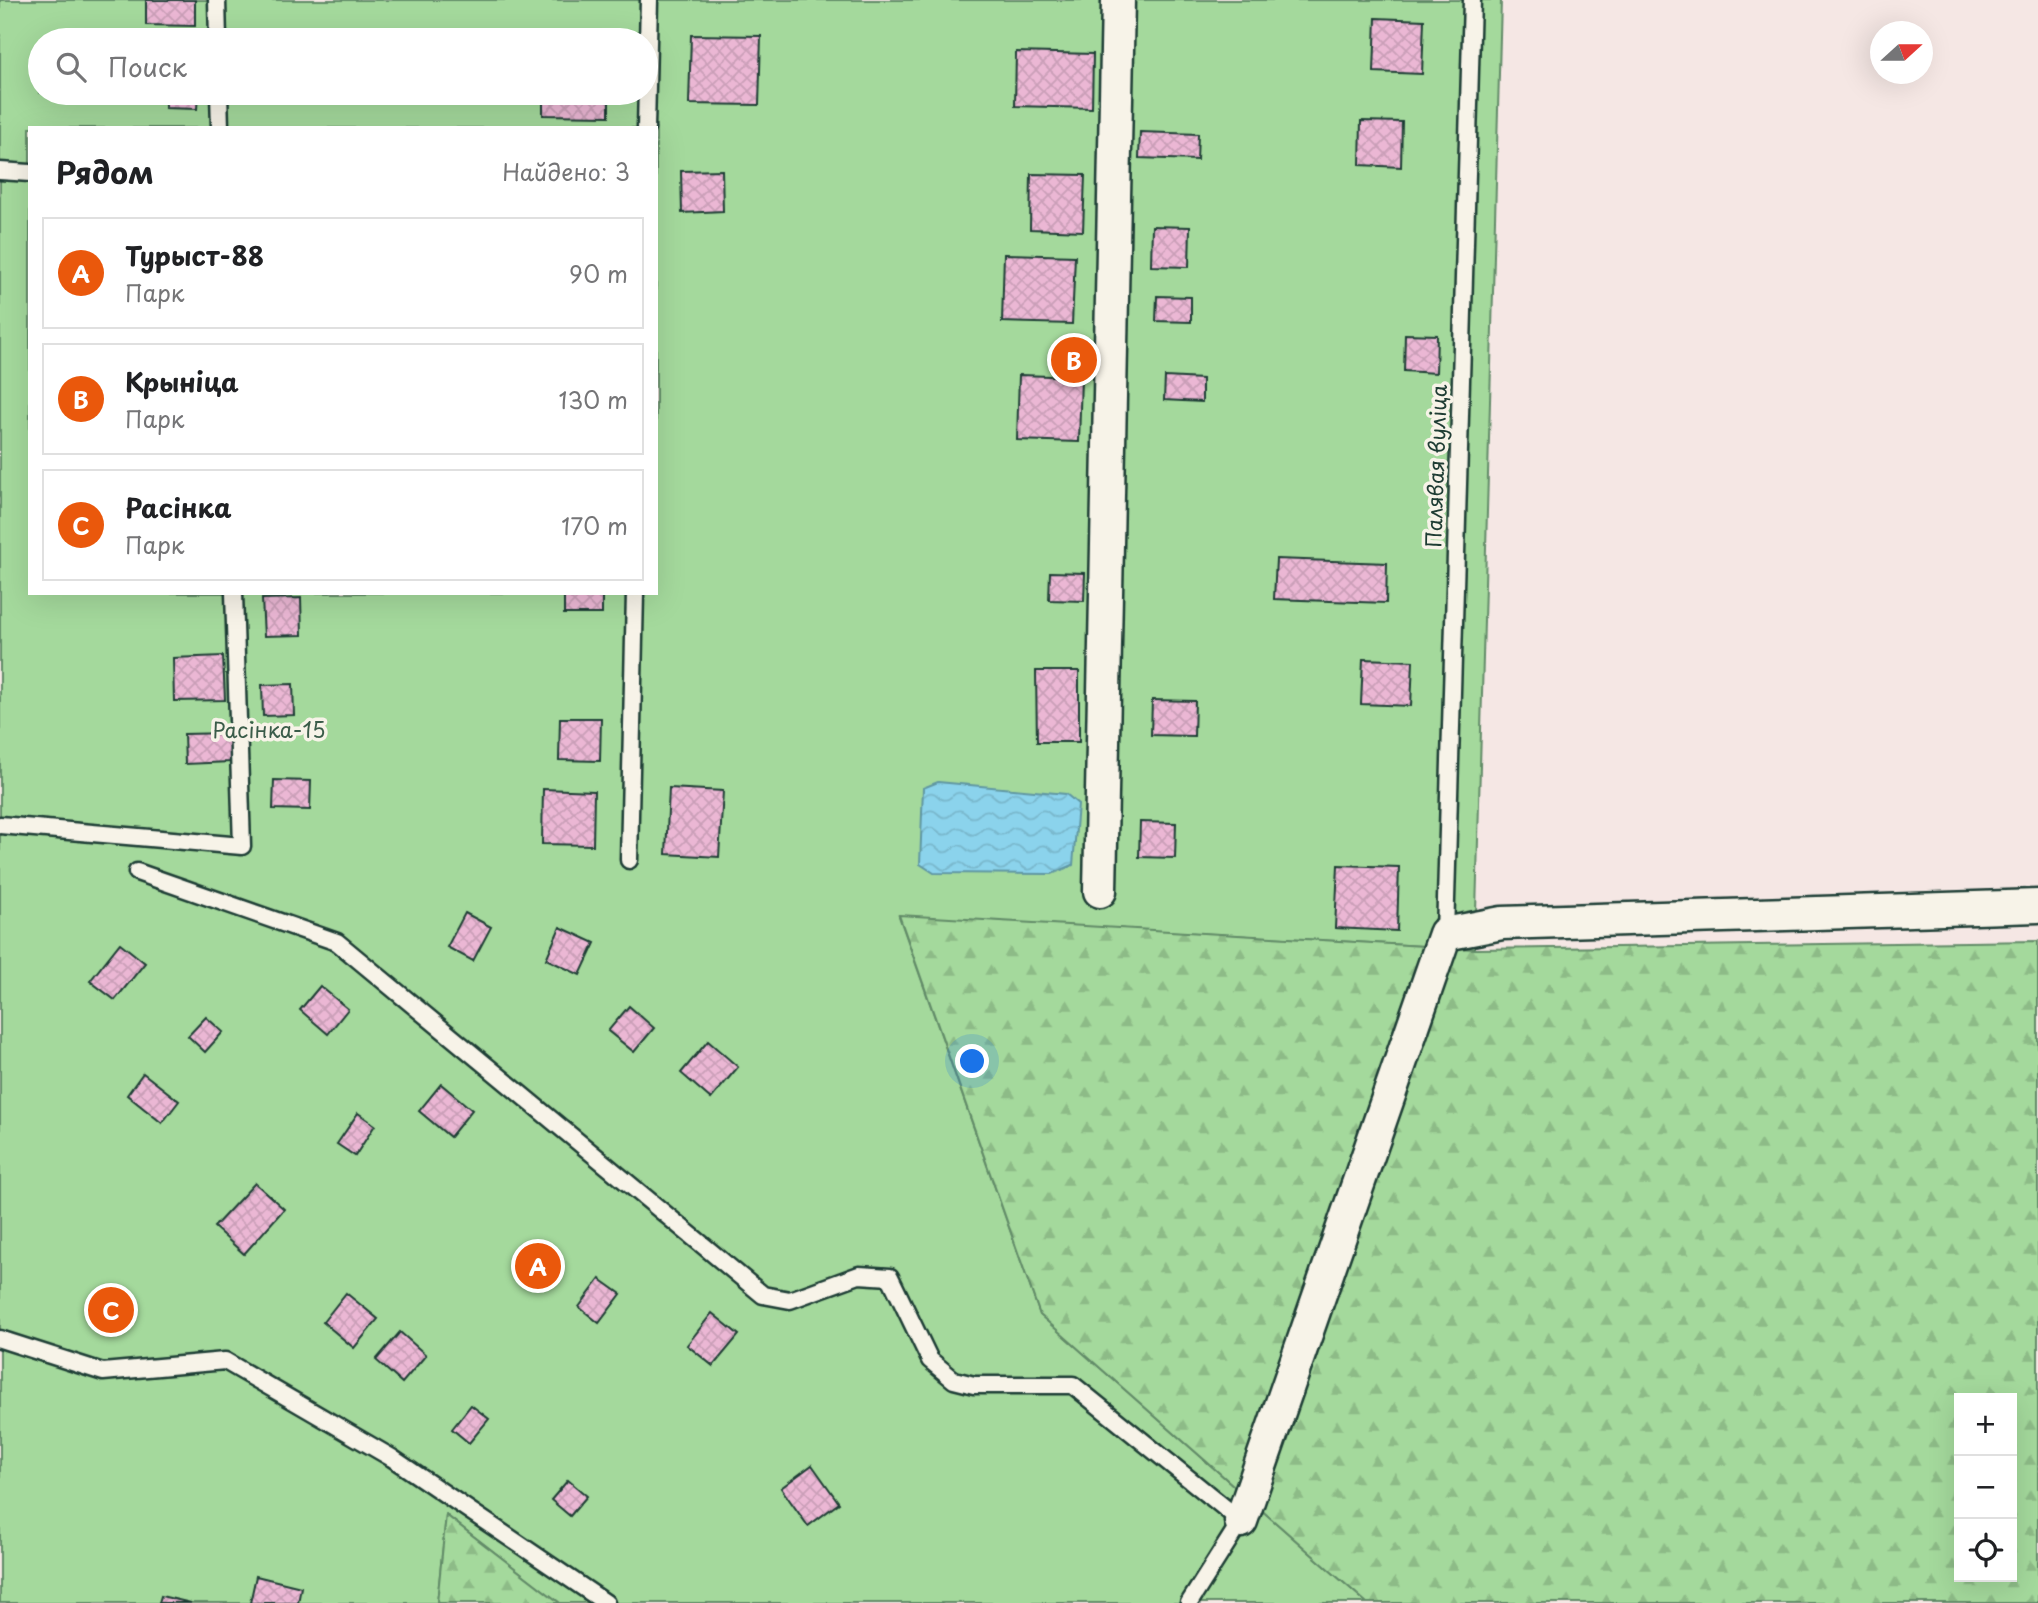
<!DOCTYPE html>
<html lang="ru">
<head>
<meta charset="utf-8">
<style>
  :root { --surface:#fff; --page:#f2f2f2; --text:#202124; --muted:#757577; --line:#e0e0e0; --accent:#ea580c }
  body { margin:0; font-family:"Playpen Sans",sans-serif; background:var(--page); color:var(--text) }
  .controls { position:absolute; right:21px; bottom:21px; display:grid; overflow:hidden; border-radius:0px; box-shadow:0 7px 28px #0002 }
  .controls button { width:63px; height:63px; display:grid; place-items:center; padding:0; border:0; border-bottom:2px solid var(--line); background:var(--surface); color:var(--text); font:35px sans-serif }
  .compass { position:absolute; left:1870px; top:21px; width:63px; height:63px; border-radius:50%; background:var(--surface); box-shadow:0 7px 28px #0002; rotate:69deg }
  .you { position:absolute; left:973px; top:1062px; width:24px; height:24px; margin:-18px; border:5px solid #fff; border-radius:50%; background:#1a73e8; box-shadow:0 0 0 10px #1a73e833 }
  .badge { display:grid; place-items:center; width:46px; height:46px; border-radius:50%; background:var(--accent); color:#fff; font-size:23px; font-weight:700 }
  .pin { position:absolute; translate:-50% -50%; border:4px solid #fff; box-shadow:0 2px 7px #0006 }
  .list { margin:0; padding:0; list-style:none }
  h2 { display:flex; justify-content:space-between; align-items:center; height:91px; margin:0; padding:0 28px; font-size:30px }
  h2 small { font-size:23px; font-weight:400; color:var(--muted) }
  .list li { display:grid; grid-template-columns:46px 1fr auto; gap:21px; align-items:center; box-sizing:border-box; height:112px; margin:0 14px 14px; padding:0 14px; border:2px solid var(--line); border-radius:0px }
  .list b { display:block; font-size:26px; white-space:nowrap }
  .list p { margin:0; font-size:23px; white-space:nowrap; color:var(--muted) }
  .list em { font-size:23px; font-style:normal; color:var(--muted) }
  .icon { flex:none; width:38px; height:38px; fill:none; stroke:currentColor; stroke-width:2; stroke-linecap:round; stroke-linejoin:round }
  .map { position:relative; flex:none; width:2038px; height:1603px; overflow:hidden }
  .search { position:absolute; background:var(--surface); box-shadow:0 7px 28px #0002; left:28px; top:28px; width:630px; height:77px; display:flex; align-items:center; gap:18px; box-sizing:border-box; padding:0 24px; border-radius:38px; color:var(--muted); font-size:26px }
  .panel { position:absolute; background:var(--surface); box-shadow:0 7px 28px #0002; left:28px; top:126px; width:630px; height:469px; border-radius:0px }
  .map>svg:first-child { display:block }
  .green { fill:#a4d99c; stroke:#628b68; stroke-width:2; fill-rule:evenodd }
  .forest { fill:url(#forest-firs); stroke:#628b68; stroke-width:2; fill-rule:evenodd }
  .water { fill:url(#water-waves); stroke:#6097a2; stroke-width:2 }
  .building { fill:url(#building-cross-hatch); stroke:#1f3d34; stroke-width:2 }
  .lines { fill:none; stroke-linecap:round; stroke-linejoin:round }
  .lane-casing { stroke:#1f3d34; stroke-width:21 }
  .street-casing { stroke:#1f3d34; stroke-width:37 }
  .lane { stroke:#f7f3e8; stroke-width:16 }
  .street { stroke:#f7f3e8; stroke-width:32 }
  .labels { text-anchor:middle; stroke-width:7; stroke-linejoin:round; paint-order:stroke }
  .street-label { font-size:21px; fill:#1f3d34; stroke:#f7f3e8 }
  .park-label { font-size:21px; fill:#3a5c49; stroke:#f7f3e8 }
</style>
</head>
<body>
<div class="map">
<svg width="2038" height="1603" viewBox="0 0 2038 1603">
  <defs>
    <pattern id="forest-firs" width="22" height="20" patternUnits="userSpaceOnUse" patternTransform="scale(1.75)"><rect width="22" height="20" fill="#a4d99c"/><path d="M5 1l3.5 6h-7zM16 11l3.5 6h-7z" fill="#8dbb87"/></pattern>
    <pattern id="water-waves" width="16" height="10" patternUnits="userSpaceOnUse" patternTransform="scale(1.75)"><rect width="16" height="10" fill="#8bd3ec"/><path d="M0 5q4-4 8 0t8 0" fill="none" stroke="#78b6cb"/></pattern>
    <pattern id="building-cross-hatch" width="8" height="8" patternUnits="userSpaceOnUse" patternTransform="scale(1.75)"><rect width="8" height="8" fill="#ebb7d4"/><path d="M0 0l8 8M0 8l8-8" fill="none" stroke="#c99eb7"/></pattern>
  </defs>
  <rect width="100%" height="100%" fill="#f5e7e4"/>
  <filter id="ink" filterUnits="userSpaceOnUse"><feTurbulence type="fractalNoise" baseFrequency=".0143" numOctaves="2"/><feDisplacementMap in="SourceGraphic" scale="14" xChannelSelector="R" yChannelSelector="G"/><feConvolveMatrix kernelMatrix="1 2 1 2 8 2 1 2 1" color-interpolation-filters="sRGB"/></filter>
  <g filter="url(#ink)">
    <!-- green -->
    <path class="green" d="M0 0H1501L1475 949 899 916 1040 1315 1367 1603H560L446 1515 437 1603H0ZM40 40H646V93H40ZM30 128H656V593H30Z"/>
    <!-- forest -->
    <g class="forest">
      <path d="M899 915 1475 949 2038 941V1603H1367L1040 1315ZM1959 1398H2012V1577H1959Z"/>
      <polygon points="446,1515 560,1603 437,1603"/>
    </g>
    <!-- water -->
    <polygon class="water" points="938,782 1066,794 1078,804 1073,865 1052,874 934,873 920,864 923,788"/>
    <!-- building -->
    <g class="building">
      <polygon points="146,0 195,0 195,26 146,25"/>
      <polygon points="1376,18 1424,20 1422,74 1374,72"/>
      <polygon points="691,35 761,36 759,105 689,104"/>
      <polygon points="1016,52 1093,54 1092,108 1015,106"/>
      <polygon points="166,93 198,93 197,109 165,108"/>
      <polygon points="543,93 609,93 609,116 543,115"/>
      <polygon points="1361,121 1402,122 1401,167 1360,165"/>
      <polygon points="1140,132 1198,134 1197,160 1139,158"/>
      <polygon points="722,170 723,211 682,213 681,171"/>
      <polygon points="1031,174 1085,175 1083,231 1030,229"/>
      <polygon points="1152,226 1190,227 1189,267 1151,266"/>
      <polygon points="1004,254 1075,256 1072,324 1002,322"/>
      <polygon points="1157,296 1191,297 1191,322 1156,321"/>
      <polygon points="1405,334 1437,335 1436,373 1404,371"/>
      <polygon points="1019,375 1081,377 1079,442 1017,440"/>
      <polygon points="1165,377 1202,379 1202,402 1164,400"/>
      <polygon points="1276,559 1387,563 1386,603 1274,599"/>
      <polygon points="1050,572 1085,573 1084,601 1049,600"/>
      <rect x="564" y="593" width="38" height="21"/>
      <polygon points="301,598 302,635 264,636 262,599"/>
      <polygon points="223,656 225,700 174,701 173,658"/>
      <polygon points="1363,659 1413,661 1411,706 1361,704"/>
      <polygon points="1036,671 1079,671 1079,742 1037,742"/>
      <polygon points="293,684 294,715 263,716 262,685"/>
      <polygon points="1152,700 1195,701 1194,736 1151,735"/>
      <polygon points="560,718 601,718 600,761 559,760"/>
      <polygon points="230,733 230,762 185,764 184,734"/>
      <polygon points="274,780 311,781 310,810 273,809"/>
      <polygon points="669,788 723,791 719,857 666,854"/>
      <polygon points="543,789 594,791 593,845 542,844"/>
      <polygon points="1140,822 1176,823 1175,858 1139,857"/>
      <polygon points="1338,865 1399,867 1397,931 1335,928"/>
      <polygon points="465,913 491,927 473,961 447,947"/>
      <polygon points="560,927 595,943 580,975 546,959"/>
      <polygon points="120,943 145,963 115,1000 90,981"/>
      <polygon points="320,986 348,1009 328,1034 300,1010"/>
      <polygon points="629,1006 654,1028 634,1052 608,1031"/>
      <polygon points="206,1017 223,1032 205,1052 188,1036"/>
      <polygon points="708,1041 738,1067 711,1099 681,1073"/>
      <polygon points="143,1073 179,1101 162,1123 127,1095"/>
      <polygon points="441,1084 472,1110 450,1137 419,1111"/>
      <polygon points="358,1113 375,1125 355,1156 337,1144"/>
      <polygon points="255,1183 284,1209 244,1254 214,1227"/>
      <polygon points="600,1279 621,1294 599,1323 579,1307"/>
      <polygon points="346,1293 378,1319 354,1348 323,1322"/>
      <polygon points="712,1313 739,1335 713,1366 687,1345"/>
      <polygon points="400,1332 426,1355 402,1383 376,1360"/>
      <polygon points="471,1405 489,1419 469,1443 452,1429"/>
      <polygon points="812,1465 839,1503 808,1526 781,1488"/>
      <polygon points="568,1480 587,1496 570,1516 551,1500"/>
      <polygon points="256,1576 301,1587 298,1603 250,1603"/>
      <polygon points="161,1596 191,1603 159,1603"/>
    </g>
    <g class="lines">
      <defs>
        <g id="lane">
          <polyline points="217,0 218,40"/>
          <polyline points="219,93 220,128"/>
          <polyline points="646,128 649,0"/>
          <polyline points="0,171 30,173"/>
          <polyline points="0,825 242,846 234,593"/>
          <polyline points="629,860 635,593"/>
          <polyline points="137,872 337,942 763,1295 790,1300 859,1275 890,1277 930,1360 954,1380 974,1385 1073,1385 1241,1521 1189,1603"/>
          <polyline points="1445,934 1472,0"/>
          <polyline points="0,1339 103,1372 225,1361 392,1458 606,1603"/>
        </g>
        <g id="street">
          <polyline points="1100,891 1118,0"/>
          <polyline points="1241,1521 1445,934 1502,923 2038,906"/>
        </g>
      </defs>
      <!-- lane casing -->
      <use href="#lane" class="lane-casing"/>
      <!-- street casing -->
      <use href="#street" class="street-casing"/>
      <!-- lane -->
      <use href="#lane" class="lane"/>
      <!-- street -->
      <use href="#street" class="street"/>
    </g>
  </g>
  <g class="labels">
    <!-- street labels -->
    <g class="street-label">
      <text transform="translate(1437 466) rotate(-88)" y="7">Палявая вуліца</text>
    </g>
    <!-- park labels -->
    <g class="park-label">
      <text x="269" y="738">Расінка-15</text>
    </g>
  </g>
</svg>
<div class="controls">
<button>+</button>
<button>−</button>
<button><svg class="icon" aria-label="locate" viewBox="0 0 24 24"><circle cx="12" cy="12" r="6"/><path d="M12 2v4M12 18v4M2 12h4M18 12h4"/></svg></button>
</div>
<svg class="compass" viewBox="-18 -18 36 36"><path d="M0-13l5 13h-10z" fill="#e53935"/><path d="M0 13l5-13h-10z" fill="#757577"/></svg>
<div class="you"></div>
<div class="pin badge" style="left:538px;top:1266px">A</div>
<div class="pin badge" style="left:1074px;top:360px">B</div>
<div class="pin badge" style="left:111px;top:1310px">C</div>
<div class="search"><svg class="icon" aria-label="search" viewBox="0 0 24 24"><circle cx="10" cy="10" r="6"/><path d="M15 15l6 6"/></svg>Поиск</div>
<section class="panel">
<h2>Рядом<small>Найдено: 3</small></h2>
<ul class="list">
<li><span class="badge">A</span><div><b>Турыст-88</b><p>Парк</p></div><em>90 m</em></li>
<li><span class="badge">B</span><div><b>Крыніца</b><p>Парк</p></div><em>130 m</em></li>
<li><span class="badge">C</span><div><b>Расінка</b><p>Парк</p></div><em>170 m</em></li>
</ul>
</section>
</div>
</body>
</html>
